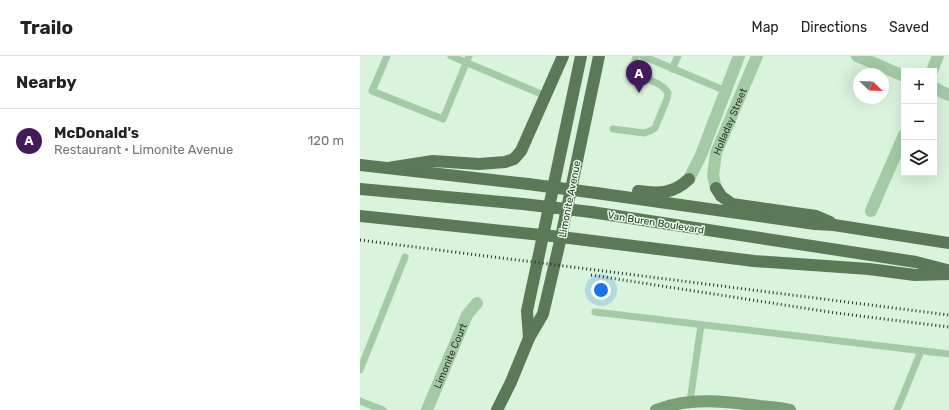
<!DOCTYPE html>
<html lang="en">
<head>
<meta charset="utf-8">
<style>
  :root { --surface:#fff; --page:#f6f6f6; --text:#222; --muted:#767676; --line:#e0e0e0; --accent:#431a5a }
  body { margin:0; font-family:Rubik,sans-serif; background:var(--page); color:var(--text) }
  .controls { position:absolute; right:12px; top:12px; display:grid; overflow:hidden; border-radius:0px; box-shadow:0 4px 16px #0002 }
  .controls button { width:36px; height:36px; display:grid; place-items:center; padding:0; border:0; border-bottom:1px solid var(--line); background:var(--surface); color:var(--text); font:20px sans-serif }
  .compass { position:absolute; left:493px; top:12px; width:36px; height:36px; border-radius:50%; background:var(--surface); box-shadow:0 4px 16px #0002; rotate:113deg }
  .you { position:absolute; left:241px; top:234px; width:14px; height:14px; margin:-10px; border:3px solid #fff; border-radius:50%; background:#1a73e8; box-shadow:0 0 0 6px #1a73e833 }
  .badge { display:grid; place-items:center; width:26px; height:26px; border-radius:50%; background:var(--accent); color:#fff; font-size:13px; font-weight:700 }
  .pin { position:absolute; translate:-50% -33px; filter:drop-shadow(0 1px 2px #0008) }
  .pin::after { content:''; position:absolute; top:21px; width:14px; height:12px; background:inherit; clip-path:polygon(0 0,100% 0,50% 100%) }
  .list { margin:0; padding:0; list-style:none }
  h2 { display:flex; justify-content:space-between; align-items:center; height:52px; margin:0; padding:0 16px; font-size:17px }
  h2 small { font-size:13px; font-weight:400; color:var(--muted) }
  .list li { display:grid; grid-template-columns:26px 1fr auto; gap:12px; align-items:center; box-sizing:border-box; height:64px; padding:0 16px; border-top:1px solid var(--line) }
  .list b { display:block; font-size:15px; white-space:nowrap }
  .list p { margin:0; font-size:13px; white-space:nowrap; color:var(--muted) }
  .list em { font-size:13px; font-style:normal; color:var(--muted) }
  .icon { flex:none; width:22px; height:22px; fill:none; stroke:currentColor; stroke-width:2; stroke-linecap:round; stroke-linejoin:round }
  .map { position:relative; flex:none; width:589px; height:354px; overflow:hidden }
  header { display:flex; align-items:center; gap:24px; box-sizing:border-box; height:56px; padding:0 20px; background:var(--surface); border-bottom:1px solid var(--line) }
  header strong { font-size:19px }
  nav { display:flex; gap:22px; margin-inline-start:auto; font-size:14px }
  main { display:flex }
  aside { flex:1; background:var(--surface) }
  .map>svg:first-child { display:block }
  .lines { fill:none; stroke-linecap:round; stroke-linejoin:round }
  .lane { stroke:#a5cba6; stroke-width:7 }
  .street { stroke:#a5cba6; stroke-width:12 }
  .secondary { stroke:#789f76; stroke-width:12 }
  .primary { stroke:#5a7957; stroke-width:12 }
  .rail { stroke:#283727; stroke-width:3; stroke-dasharray:1 3; stroke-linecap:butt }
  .primary-bridge { stroke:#5a7957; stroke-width:12 }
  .labels { text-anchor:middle; stroke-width:3; stroke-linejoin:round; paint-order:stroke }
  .street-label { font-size:10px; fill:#283727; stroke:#e6fae8 }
</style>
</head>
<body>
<header>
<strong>Trailo</strong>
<nav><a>Map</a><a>Directions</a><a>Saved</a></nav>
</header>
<main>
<aside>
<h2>Nearby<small></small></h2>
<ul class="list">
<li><span class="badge">A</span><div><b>McDonald's</b><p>Restaurant · Limonite Avenue</p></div><em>120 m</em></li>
</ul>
</aside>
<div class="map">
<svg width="589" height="354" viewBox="0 0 589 354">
  <rect width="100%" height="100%" fill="#d9f3dc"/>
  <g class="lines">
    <!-- lane -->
    <g class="lane">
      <polyline points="27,0 12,35 83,63 109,0"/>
      <polyline points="91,0 186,40"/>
      <polyline points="283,0 366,35"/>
      <polyline points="312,13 318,0"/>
      <path d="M253 73 284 77 290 75 295 72 307 43 308 37C301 24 282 25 273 13L276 0"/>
      <polyline points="235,256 589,298"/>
      <polyline points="0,314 45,201"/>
      <polyline points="0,345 23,354"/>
      <polyline points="330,345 341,269"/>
      <polyline points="537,354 561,295"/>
    </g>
    <!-- street -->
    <g class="street">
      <polyline points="497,0 544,20"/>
      <polyline points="572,15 578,0"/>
      <polyline points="574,32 589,39"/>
      <polyline points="329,123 341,99 379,0"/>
      <path id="s1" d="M356 132 353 120 356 97 397 0"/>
      <polyline points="511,155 544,79"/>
      <path id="s2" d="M67 354 107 259 117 247"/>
    </g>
    <!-- secondary -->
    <path class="secondary" d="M296 354C329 341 365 345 400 350 410 351 420 351 430 354"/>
    <!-- primary -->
    <g class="primary">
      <polyline points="0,109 168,128"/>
      <polyline points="28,112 73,105 119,108 145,106 154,103 161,95 203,0"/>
      <polyline points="356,132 361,140 372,148 456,160 470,166"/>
      <polyline points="0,133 163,148"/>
      <path d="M278 135C299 138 313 138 329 123"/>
      <polyline points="236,137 455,168 474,169 589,187"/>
      <polyline points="231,156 556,206 587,214"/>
      <polyline points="0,160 201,181 394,205 509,213 555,219 589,218"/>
      <polyline points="169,282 167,255 221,0"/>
      <polyline points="137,354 151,326 169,282 183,258 201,181 239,0"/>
    </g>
    <!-- rail -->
    <g class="rail">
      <polyline points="0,184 589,259"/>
      <polyline points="231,219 476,257 589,271"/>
    </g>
    <!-- primary-bridge -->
    <g class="primary-bridge">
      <polyline points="168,128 236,137"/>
      <polyline points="163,148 231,156"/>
    </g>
  </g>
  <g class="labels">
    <!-- street labels -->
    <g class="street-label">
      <text dy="4" stroke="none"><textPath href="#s1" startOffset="70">Holladay Street</textPath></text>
      <text transform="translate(209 143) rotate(-79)" y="4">Limonite Avenue</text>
      <text transform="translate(296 166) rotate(9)" y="4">Van Buren Boulevard</text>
      <text dy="4" stroke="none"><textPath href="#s2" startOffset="59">Limonite Court</textPath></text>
    </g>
  </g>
</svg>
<div class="controls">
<button>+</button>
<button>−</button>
<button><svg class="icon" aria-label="layers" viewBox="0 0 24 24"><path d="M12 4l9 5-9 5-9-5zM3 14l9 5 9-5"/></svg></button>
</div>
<svg class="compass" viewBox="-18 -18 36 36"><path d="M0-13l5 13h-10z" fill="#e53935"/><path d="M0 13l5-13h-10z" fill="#767676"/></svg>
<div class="you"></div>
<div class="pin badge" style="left:279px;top:37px">A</div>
</div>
</main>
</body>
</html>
